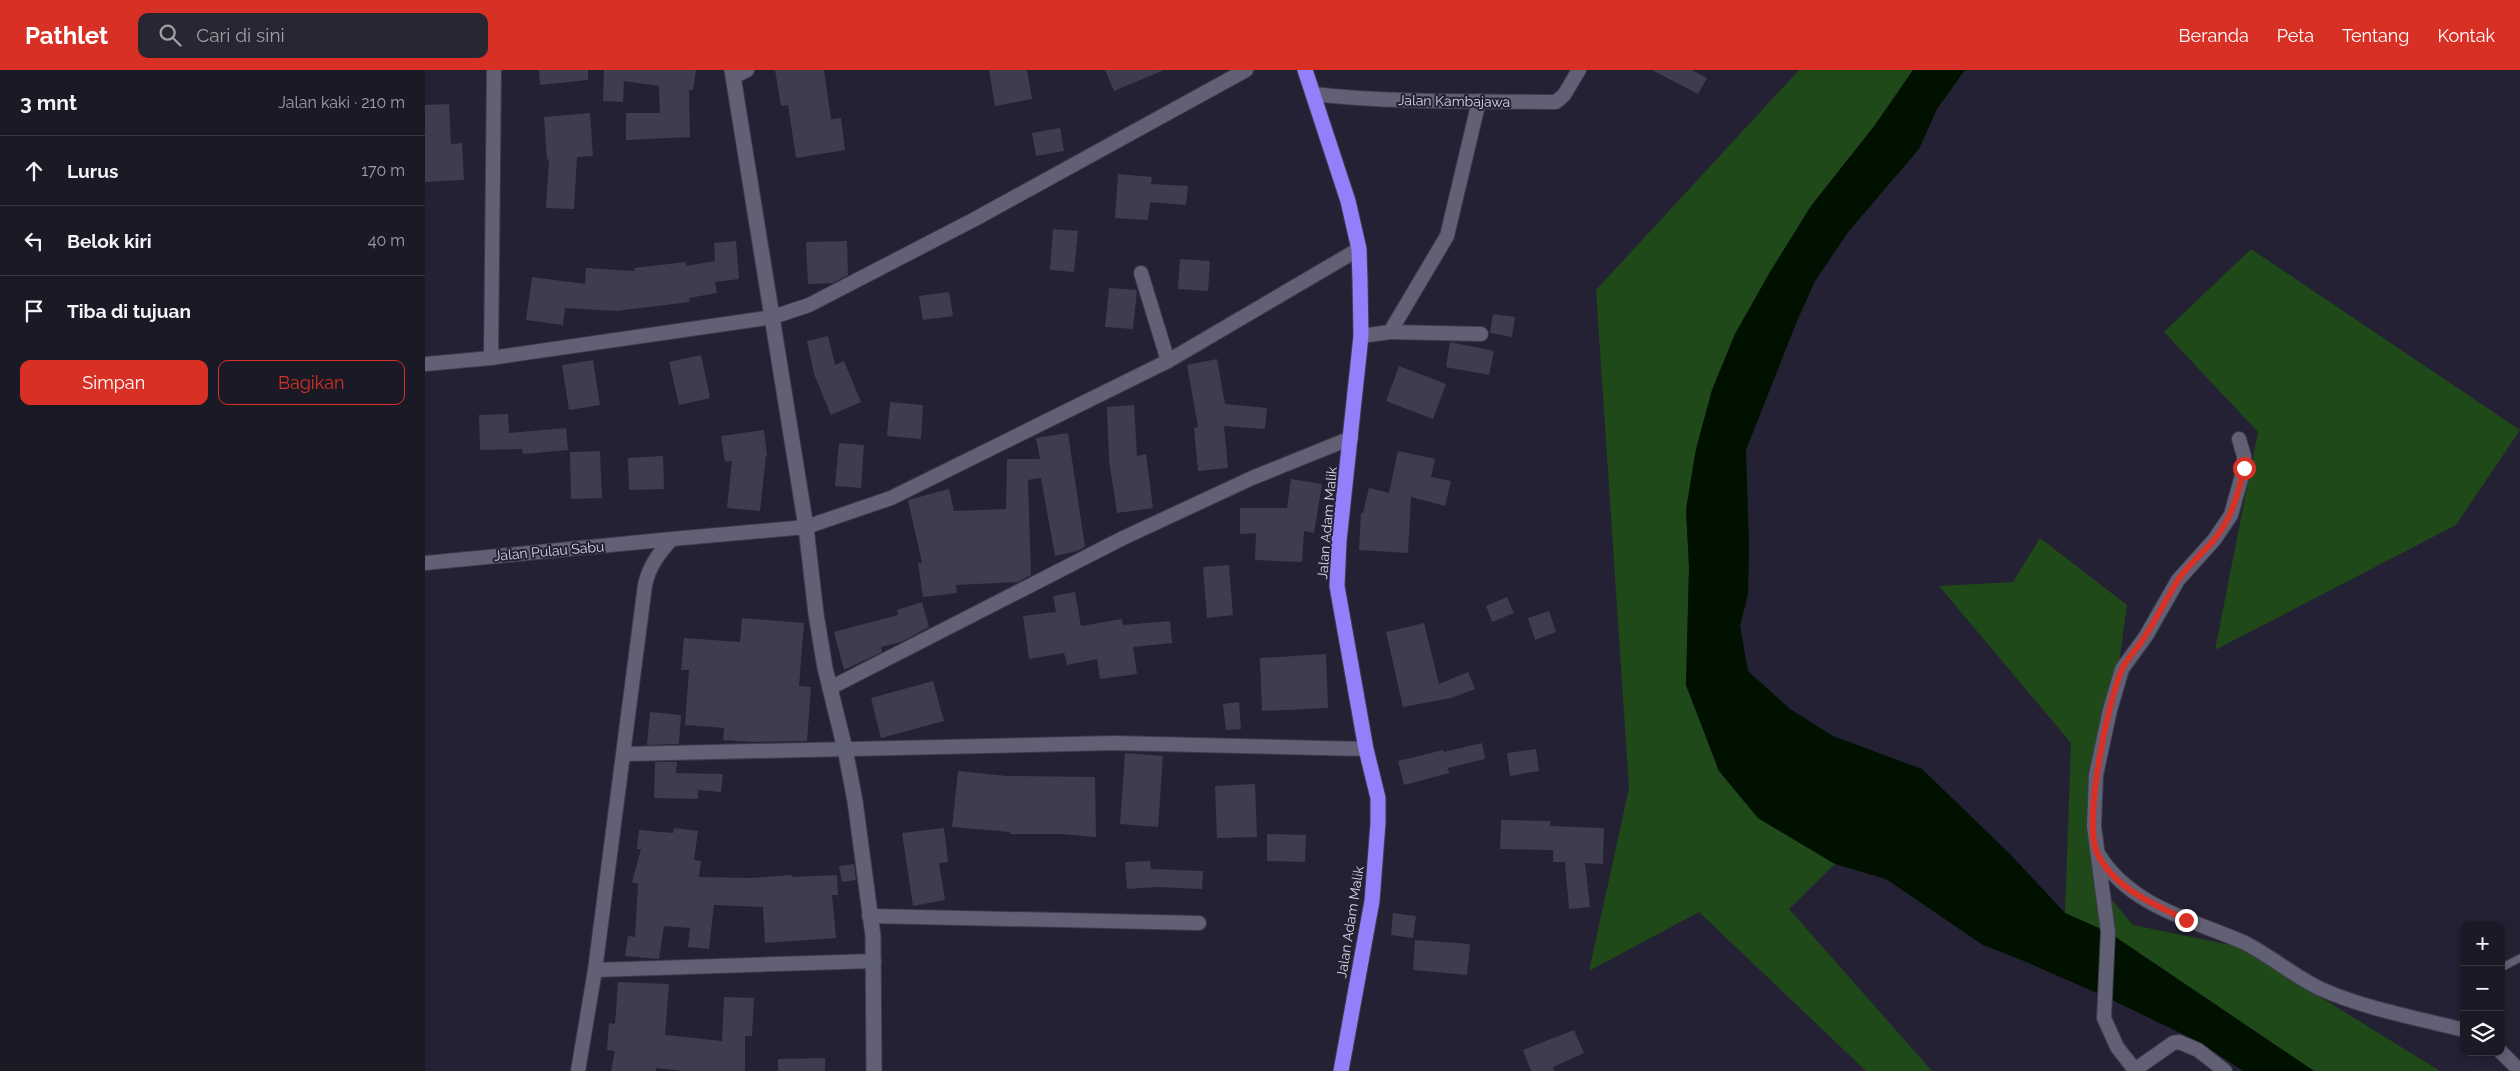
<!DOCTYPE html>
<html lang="id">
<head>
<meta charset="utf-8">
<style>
  :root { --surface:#1a1926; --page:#272632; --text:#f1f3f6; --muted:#9fa0a7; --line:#383843; --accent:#d93025 }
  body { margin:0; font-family:Raleway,sans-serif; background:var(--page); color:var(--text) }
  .controls { position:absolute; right:15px; bottom:15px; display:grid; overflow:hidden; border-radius:10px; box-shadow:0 2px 8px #0003 }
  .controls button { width:45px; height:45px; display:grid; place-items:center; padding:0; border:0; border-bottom:1px solid var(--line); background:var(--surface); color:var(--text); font:25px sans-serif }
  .stop { position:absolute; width:15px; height:15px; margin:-11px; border:4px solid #d93025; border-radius:50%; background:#fff }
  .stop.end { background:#d93025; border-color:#fff; box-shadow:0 1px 5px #0008 }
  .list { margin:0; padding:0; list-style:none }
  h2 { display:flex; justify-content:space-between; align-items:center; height:65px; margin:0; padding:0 20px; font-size:21px }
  h2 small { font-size:16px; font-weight:400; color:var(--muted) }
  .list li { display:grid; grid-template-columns:32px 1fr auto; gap:15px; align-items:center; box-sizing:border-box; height:70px; padding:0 20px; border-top:1px solid var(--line) }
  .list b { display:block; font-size:19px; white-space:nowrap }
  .list em { font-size:16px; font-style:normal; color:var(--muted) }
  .actions { display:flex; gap:10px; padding:15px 20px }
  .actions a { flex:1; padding:11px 0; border:1px solid var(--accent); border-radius:10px; text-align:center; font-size:18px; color:var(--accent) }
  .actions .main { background:var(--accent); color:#fff }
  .icon { flex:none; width:28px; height:28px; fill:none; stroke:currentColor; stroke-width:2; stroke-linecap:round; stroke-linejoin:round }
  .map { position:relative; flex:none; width:2095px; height:1001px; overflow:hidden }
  header { display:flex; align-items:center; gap:30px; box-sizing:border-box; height:70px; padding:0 25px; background:var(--accent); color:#fff }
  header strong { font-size:24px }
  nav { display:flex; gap:28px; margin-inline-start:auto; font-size:18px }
  .search { width:350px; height:45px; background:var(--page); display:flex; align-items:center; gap:12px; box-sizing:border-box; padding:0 18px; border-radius:10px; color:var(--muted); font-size:19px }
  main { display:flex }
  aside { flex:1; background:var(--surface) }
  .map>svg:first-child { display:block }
  .green { fill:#204919 }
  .water { fill:#010 }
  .building { fill:#3e3d50 }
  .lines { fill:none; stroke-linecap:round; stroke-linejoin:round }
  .lane-casing { stroke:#3d3b4a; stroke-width:9 }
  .street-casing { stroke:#3d3b4a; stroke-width:16 }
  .secondary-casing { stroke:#3d3b4a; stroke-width:17 }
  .highway-casing { stroke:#3d3b4a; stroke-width:17 }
  .lane { stroke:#616074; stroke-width:7 }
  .street { stroke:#616074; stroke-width:14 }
  .secondary { stroke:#616074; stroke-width:15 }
  .highway { stroke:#927ffa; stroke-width:15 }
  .route { stroke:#d93025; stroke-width:6 }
  .labels { text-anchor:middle; stroke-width:4; stroke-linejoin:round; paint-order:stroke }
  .street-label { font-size:14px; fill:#d6d5e1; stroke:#232133 }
</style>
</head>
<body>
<header>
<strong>Pathlet</strong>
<div class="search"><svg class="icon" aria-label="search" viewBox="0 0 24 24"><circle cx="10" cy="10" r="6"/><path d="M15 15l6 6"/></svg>Cari di sini</div>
<nav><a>Beranda</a><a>Peta</a><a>Tentang</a><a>Kontak</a></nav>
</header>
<main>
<aside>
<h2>3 mnt<small>Jalan kaki · 210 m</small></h2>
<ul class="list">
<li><svg class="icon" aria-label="ahead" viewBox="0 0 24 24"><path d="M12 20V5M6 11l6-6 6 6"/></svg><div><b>Lurus</b></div><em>170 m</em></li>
<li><svg class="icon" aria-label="left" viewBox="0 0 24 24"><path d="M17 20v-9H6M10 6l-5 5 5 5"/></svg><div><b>Belok kiri</b></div><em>40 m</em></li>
<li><svg class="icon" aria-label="arrive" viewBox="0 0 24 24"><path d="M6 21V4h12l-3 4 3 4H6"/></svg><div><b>Tiba di tujuan</b></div></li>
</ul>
<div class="actions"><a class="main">Simpan</a><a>Bagikan</a></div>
</aside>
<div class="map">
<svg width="2095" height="1001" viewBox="0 0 2095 1001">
  <rect width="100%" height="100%" fill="#232133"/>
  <!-- green -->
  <g class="green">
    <polygon points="1374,0 1488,0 1450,55 1386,136 1345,202 1310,264 1287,320 1271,379 1261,440 1264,497 1261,615 1294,701 1333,748 1410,794 1364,839 1507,1001 1441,1001 1274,842 1164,901 1204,718 1171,220"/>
    <polygon points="1826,179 2095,360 2031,455 1790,580 1833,362 1739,262"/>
    <polygon points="1615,468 1702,535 1695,586 1664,710 1669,809 1708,855 1825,879 1858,904 2015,1001 1889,1001 1683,862 1640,844 1646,673 1514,516 1588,512"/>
  </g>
  <!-- water -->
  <polygon class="water" points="1488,0 1540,0 1512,39 1494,79 1424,161 1390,211 1372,251 1321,380 1324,475 1323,524 1315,556 1323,601 1365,639 1408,666 1497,699 1585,784 1640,843 1683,862 1889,1001 1818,1001 1774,972 1681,927 1599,891 1558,875 1461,809 1410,794 1333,748 1294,701 1261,615 1264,497 1261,440 1271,379 1287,320 1310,264 1345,202 1386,136 1450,55"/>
  <!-- building -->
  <g class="building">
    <polygon points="114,0 163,0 163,10 115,15"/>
    <polygon points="179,0 271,0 268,20 264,20 265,67 201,70 201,43 235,43 234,16 199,11 198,32 178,31"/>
    <polygon points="350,0 399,0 406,49 416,48 420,80 371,88 363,35 356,36"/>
    <polygon points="564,0 602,0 607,29 570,36"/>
    <polygon points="680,0 739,0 689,21"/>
    <polygon points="1227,0 1267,0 1282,8 1273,24"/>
    <polygon points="24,34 26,74 37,73 39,110 0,112 0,35"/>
    <polygon points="165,43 168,86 152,87 149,139 121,138 124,89 122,90 119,47"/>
    <polygon points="635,58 639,81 611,86 607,63"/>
    <polygon points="693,104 727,107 726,114 763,116 761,135 725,132 723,150 690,148"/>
    <polygon points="628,159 653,161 649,202 625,200"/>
    <polygon points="311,171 314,209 290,212 292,223 264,228 265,232 191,241 140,238 138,255 101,250 107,207 160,214 161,198 210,201 209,198 261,192 261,196 290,191 289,173"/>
    <polygon points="422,171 423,205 408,213 383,214 381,172"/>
    <polygon points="755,189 785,191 783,221 753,219"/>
    <polygon points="684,218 712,220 708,259 680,257"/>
    <polygon points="524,222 528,246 498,250 494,226"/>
    <polygon points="1068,244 1090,247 1087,267 1065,263"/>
    <polygon points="403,266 410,295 419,291 436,332 406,345 389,304 382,271"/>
    <polygon points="1025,272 1069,281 1064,305 1021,297"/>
    <polygon points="276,285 285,328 254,335 244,292"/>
    <polygon points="792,289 800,334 842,338 840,359 799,356 803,398 773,401 769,358 773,357 762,295"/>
    <polygon points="168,290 175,335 144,340 137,295"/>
    <polygon points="974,296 1021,314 1008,349 961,331"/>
    <polygon points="465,332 498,335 496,369 462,366"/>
    <polygon points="709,335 712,386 721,384 728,438 692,443 684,390 682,337"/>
    <polygon points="83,344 84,363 141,358 143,380 98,384 97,379 55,380 54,345"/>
    <polygon points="339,360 342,386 341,386 335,441 302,438 307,391 300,392 296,366"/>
    <polygon points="643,363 660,477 652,481 630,486 616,408 603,410 606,505 593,512 531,515 532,523 498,527 493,493 497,493 483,430 524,419 529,441 581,439 582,389 615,389 611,368"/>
    <polygon points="414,373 439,375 436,418 410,416"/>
    <polygon points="175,381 177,428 146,429 145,382"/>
    <polygon points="973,381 1010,389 1006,407 1026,411 1020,436 986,427 983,483 934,480 936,443 938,443 944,418 964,423"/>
    <polygon points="238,386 239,419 204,420 203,388"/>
    <polygon points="866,409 897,414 889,463 879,461 877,492 830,490 831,463 815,464 815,438 862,438"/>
    <polygon points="804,495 808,545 782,548 778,497"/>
    <polygon points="650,522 656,556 697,549 698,555 745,551 747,573 708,577 712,604 675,609 672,589 642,595 639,583 604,589 598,546 631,542 628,526"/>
    <polygon points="1082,527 1089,543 1067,552 1061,536"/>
    <polygon points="497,532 504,557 476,572 456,577 457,582 419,600 409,562 473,545 472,540"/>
    <polygon points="1124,541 1131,562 1110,570 1103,548"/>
    <polygon points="317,548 379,553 374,616 386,617 382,671 327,672 298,670 299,658 260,655 264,600 256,600 259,568 315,572"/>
    <polygon points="999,553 1014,614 1043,602 1050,619 1026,628 978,637 961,562"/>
    <polygon points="901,584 903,638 837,641 835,588"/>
    <polygon points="508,611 519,651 456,668 446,628"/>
    <polygon points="814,632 816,659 801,660 798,634"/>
    <polygon points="225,642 256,645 254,674 222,675"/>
    <polygon points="1057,673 1060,689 1023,698 1024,703 979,715 973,691 1018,680 1019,682"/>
    <polygon points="1111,679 1114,701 1085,706 1082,683"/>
    <polygon points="700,683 738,686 733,757 695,754"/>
    <polygon points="230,692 252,692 251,703 298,704 296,722 273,720 273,729 229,728"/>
    <polygon points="533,701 582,706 670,707 671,767 636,764 585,764 585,762 527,757"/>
    <polygon points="830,714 832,767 792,768 790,716"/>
    <polygon points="1076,750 1125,751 1125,756 1179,758 1178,794 1160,793 1165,837 1144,839 1140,792 1128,792 1128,780 1075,779"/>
    <polygon points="249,758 273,761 269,790 276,791 274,807 326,808 367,805 367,807 412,805 413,825 407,825 411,868 340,873 338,837 289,835 284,879 263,877 265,858 239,856 234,889 200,886 203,866 210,867 213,814 207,812 216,779 212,779 214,760 248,763"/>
    <polygon points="519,758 523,792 514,793 520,830 488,836 477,763"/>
    <polygon points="842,764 881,765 880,792 842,791"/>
    <polygon points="725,791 726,799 778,801 777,819 732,817 702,819 700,792"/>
    <polygon points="429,794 431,810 417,812 414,796"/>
    <polygon points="968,843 991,846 988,868 966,865"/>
    <polygon points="990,870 1045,874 1042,905 988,900"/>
    <polygon points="193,912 244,914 240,965 297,971 299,927 329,928 327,966 320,966 320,1001 258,1001 231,998 231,1001 186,1001 190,981 182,980 184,953 190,954"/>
    <polygon points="1149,960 1159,983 1128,997 1129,1001 1106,1001 1098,980"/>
    <polygon points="400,988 400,1001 353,1001 353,989"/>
  </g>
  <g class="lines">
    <defs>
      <polyline id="lane" points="2076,898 2095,888"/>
      <g id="street">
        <polyline points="308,7 322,0"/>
        <path d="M888 24C968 33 1050 31 1131 32L1139 25 1154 0"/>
        <polyline points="716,203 743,291"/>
        <polyline points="965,262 1056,264"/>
        <polyline points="936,266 965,262 1022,166 1054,31"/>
        <polyline points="66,288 69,0"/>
        <polyline points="0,294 66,288 348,247 384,235 550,149 821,0"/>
        <polyline points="0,493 247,469"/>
        <polyline points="405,618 698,468 827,408 926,368"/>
        <polyline points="200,684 689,673 941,679"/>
        <path d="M1674 785C1705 836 1767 850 1818 872 1845 885 1868 906 1896 919 1941 939 1992 948 2039 960"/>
        <polyline points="444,846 774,853"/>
        <polyline points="170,900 449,891"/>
        <polyline points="2076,982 2095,1001"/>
        <polyline points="1710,1000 1692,977 1679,948 1683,862 1669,756 1671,705 1685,640 1697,599 1721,566 1753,510 1789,470 1806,445 1819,398 1819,386 1814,369"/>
        <path d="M153 1001 170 900 220 515C224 496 234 483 247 469L381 457 466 428 743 291 934 179"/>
        <polyline points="1708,1001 1748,973 1754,972 1773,980 1800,1001"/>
      </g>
      <polyline id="secondary" points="307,0 381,457 391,544 400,598 420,679 430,731 448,866 449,1001"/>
      <polyline id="highway" points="880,0 923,131 934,179 935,210 936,266 914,471 912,516 941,679 953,728 953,753 947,831 916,1001"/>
    </defs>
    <!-- lane casing -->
    <use href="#lane" class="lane-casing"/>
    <!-- street casing -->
    <use href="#street" class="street-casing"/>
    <!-- secondary casing -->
    <use href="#secondary" class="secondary-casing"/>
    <!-- highway casing -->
    <use href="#highway" class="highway-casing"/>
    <!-- lane -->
    <use href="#lane" class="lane"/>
    <!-- street -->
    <use href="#street" class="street"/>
    <!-- secondary -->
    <use href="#secondary" class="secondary"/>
    <!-- highway -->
    <use href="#highway" class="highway"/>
  </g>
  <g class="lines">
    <!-- route -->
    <path class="route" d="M1761 850C1729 834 1688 818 1672 783 1658 752 1683 628 1698 597 1704 586 1714 577 1720 566 1732 548 1741 529 1753 510 1763 495 1777 484 1788 471 1806 450 1813 425 1819 398"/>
  </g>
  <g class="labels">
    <!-- street labels -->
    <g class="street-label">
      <text transform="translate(1029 31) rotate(1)" y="5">Jalan Kambajawa</text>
      <text transform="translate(902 453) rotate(-85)" y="5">Jalan Adam Malik</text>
      <text transform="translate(124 481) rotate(-5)" y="5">Jalan Pulau Sabu</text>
      <text transform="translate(925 852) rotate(-81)" y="5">Jalan Adam Malik</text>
    </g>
  </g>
</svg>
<div class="controls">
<button>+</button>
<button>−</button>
<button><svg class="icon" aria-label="layers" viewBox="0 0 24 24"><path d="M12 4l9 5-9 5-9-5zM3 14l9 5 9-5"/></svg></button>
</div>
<div class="stop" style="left:1819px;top:398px"></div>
<div class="stop end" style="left:1761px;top:850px"></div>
</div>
</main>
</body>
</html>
